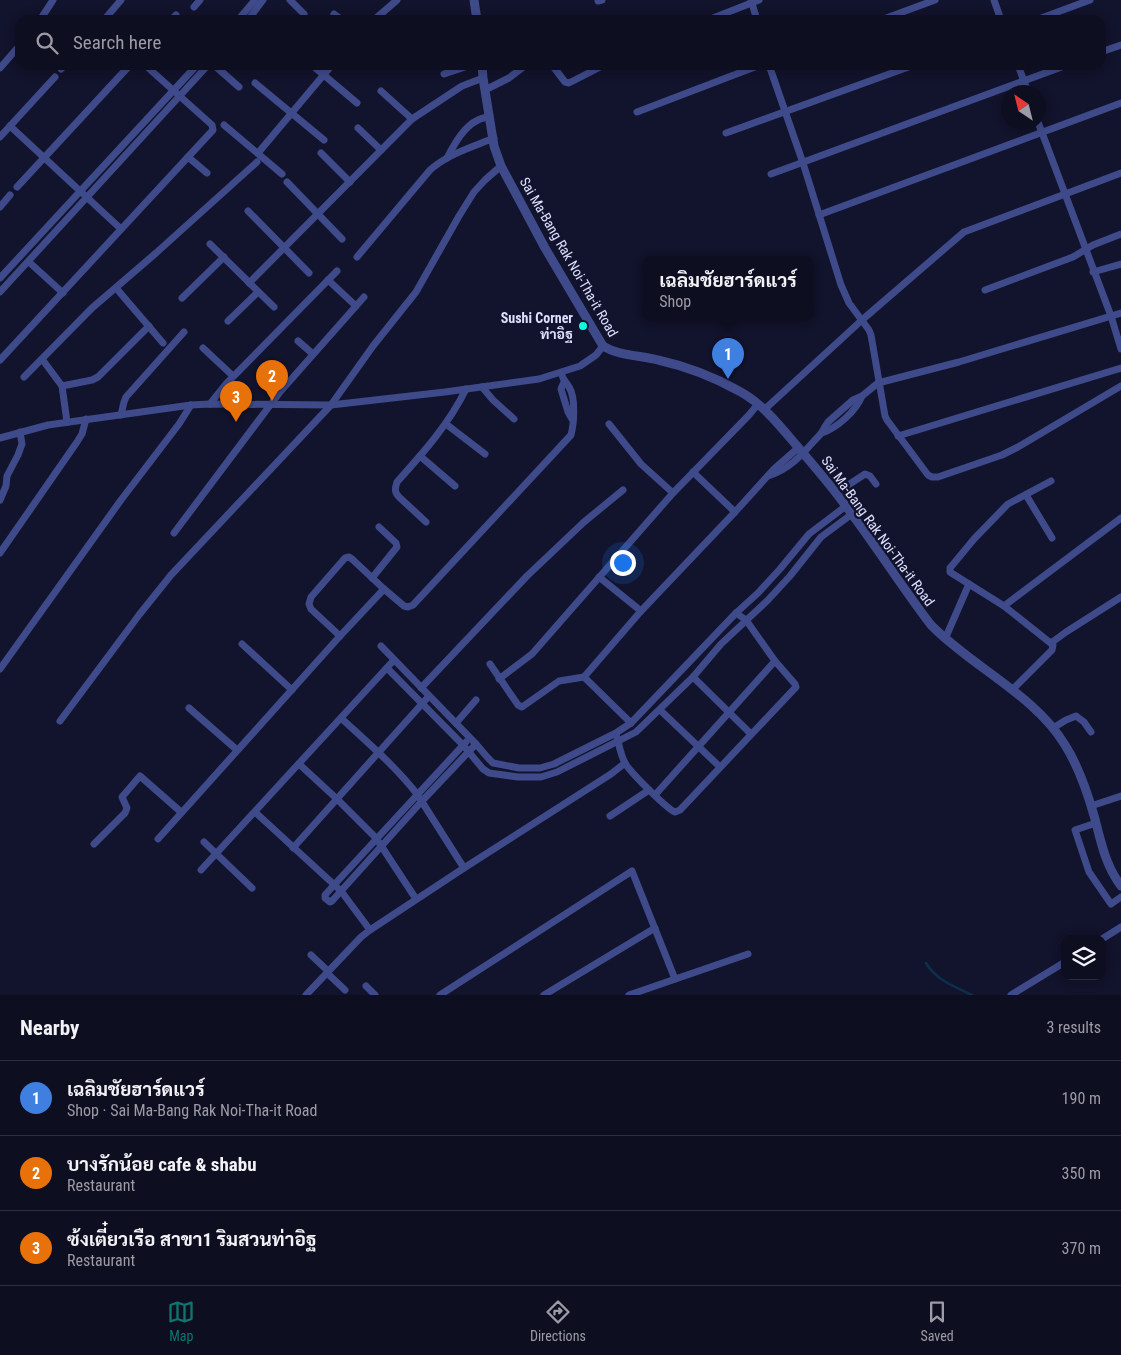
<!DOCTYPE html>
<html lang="en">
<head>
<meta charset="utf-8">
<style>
  :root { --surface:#0e0e21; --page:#1c1c2e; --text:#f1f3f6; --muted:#9b9ca5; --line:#2e2e3f; --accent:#0f766e }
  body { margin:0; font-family:"Roboto Condensed",Sarabun,sans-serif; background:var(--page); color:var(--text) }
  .controls { position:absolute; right:15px; bottom:15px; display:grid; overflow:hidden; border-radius:10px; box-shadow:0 2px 12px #0003 }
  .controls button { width:45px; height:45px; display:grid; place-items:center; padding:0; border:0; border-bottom:1px solid var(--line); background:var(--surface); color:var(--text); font:25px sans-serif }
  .compass { position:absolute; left:1001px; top:85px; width:45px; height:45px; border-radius:50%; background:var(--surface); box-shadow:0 2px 12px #0003; rotate:325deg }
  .you { position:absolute; left:622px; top:562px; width:18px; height:18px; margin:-12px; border:4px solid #fff; border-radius:50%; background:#1a73e8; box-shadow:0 0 0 8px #1a73e833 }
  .badge { display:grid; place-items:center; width:32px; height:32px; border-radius:50%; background:var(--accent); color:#fff; font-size:16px; font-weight:700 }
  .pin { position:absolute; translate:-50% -41px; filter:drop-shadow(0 1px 2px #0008) }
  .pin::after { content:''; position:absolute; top:26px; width:18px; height:15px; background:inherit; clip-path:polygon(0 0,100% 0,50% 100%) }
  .popup { position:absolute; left:642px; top:256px; width:172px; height:65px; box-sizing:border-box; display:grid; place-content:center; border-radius:10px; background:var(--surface); filter:drop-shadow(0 1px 4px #0005); font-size:16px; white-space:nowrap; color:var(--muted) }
  .popup b { font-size:19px; color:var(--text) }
  .popup::after { content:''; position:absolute; left:50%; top:100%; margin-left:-10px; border:10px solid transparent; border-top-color:var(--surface) }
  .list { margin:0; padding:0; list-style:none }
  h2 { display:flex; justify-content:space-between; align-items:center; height:65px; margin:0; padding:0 20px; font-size:21px }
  h2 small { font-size:16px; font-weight:400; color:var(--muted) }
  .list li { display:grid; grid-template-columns:32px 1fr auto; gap:15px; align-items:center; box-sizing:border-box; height:75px; padding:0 20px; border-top:1px solid var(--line) }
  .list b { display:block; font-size:19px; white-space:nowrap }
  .list p { margin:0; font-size:16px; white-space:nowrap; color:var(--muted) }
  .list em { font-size:16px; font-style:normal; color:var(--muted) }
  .icon { flex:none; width:28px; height:28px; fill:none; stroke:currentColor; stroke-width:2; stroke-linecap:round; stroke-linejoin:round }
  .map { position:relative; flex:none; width:1121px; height:995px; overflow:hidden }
  .search { position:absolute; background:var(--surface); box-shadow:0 2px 12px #0003; left:15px; right:15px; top:15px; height:55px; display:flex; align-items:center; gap:12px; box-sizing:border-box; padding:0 18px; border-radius:15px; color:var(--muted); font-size:19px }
  .sheet { height:290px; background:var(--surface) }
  nav { display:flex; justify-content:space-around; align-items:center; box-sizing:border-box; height:70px; border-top:1px solid var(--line); background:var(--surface); font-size:14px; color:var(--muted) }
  nav a { display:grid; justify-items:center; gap:2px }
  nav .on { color:var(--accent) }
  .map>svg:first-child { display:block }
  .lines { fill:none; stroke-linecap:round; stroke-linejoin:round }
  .stream { stroke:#0c304b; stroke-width:2.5 }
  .minor { stroke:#3e4a8a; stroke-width:7 }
  .tertiary { stroke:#3e4a8a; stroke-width:9 }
  .poi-dot { fill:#0dfbe3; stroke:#12132c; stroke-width:2 }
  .labels { text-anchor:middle; stroke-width:5; stroke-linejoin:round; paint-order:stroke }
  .street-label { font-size:14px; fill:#dee1fe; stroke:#12132c }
  .poi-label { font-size:14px; font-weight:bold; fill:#dee1fe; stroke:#12132c; text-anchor:end }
</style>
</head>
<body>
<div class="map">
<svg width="1121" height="995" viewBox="0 0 1121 995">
  <rect width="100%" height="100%" fill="#12132c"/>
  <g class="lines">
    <!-- stream -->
    <path class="stream" d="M926 963C936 980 955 987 972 995"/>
    <!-- minor -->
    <g class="minor">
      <polyline points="290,0 304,14"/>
      <polyline points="751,0 757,20"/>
      <polyline points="994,0 1001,20"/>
      <polyline points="598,1 602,0"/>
      <polyline points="194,7 200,0"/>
      <polyline points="334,14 342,20"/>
      <polyline points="40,20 53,0"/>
      <polyline points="104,20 121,0"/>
      <polyline points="171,20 176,15"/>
      <polyline points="238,20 255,0"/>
      <polyline points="248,20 263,0"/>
      <polyline points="374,20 397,0"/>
      <polyline points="708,20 759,0"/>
      <polyline points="881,20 935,0"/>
      <polyline points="1036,20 1090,0"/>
      <polyline points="1101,52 1121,45"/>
      <polyline points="214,65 239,87"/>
      <polyline points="312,65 357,103"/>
      <polyline points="552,65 565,82 569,83 604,65"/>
      <polyline points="769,65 803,163 841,285 849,303 869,330 871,335 885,416 887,420 928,475 932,477 938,477 1002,455 1018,447 1121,386"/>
      <polyline points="1018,65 1028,92"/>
      <polyline points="0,68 20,45"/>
      <polyline points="61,69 65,65"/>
      <polyline points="444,74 471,65"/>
      <polyline points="255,83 324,140"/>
      <polyline points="485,90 509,78 526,65"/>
      <polyline points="381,91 412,119"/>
      <polyline points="637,112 760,65"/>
      <polyline points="1038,122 1111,316 1121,349"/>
      <polyline points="224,125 282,174"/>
      <polyline points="10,126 121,229"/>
      <polyline points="358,128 381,150"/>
      <polyline points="726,133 914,65"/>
      <polyline points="0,137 55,77"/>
      <polyline points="258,153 332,65"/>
      <polyline points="321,153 350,182"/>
      <polyline points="188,157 207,173"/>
      <path d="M447 158C454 145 463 127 478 120 481 118 486 118 489 116"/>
      <polyline points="771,174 1067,65"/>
      <polyline points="287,182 342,239"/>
      <polyline points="17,187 130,65"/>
      <polyline points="0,207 10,195"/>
      <polyline points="248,211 309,273"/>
      <polyline points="819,215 1121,103"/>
      <polyline points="210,244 274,307"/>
      <path d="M357 257 430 170C448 154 472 147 494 138"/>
      <polyline points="29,262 63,293"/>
      <polyline points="1093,272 1121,264"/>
      <polyline points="0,278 197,65"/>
      <polyline points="328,280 356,306"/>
      <polyline points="249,283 412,119 462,86 483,78"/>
      <polyline points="116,288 163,343"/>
      <polyline points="985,290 1073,257 1093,245 1121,234"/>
      <polyline points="0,292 208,65"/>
      <polyline points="182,298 224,257"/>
      <polyline points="228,321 258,292"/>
      <polyline points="298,341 313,354"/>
      <polyline points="203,348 233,376"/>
      <polyline points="42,359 62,386 67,422"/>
      <polyline points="0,360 213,130 212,125 145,65"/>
      <polyline points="24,377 92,308 156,253 257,162"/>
      <polyline points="564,382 561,389 568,412 572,419"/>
      <polyline points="62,386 92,380 98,377 149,326"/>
      <polyline points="482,387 493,400 514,419"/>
      <polyline points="210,404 226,384 337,271"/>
      <polyline points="764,410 862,320 964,232 1121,173"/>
      <polyline points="121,415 124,402 126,397 184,332"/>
      <polyline points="446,424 485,454"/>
      <polyline points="609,424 641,464 673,493"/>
      <path d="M822 433C837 428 856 411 862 396"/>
      <polyline points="898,436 1121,368"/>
      <polyline points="0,438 48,425 191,405 210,404 331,405 445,392 539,379 580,366 596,355 603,346"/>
      <polyline points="420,456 455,486"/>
      <polyline points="693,472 735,512"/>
      <path d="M768 476C788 470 801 456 814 441 817 438 820 435 822 432 824 428 825 426 828 422L853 400 862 396 878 383 959 362 1121 313"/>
      <polyline points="836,493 865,474 870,476 876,484"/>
      <polyline points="1026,495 1052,538"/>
      <polyline points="0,500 6,486 7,476 18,455 22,444 20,432"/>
      <path d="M426 522 399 497C394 492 395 488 397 482 423 453 449 424 466 389"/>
      <polyline points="174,533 280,392 364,297"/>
      <polyline points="0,553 77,442 82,434 86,419"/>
      <polyline points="599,577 641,611"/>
      <polyline points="372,578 397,547 396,543 379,527"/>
      <polyline points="1004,606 1121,518"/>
      <polyline points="340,636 311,609 309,604 311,597 345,558 349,557 352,559 384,589"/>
      <polyline points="945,639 969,584"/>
      <polyline points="1051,643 1066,632 1121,597"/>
      <polyline points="242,644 292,690"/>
      <polyline points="381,646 476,744 488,758 493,763 519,768 540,768 554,764 616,733 631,723 736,613 758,593 780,569 809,534 846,506"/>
      <polyline points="490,664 518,705 522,707 559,681 584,677 641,611 735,512 773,470 798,448"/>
      <polyline points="387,668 463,745 483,769 489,773 518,777 541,777 557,772 636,732 693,677 721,644 768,600 790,576 821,537 852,514"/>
      <polyline points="0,669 121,500 179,424 191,405"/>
      <polyline points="584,677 631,723"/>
      <polyline points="693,677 751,734"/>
      <polyline points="499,679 532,654 673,493 749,415 758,404"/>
      <polyline points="421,688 527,576 584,522 623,490"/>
      <polyline points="1012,690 1052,650 1053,645 1004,606 953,574 950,572 950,568 974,539 1004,508 1008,504 1051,481"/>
      <polyline points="189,708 237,750"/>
      <polyline points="660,710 720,767"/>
      <path d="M341 718C367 742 395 766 417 794L464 868"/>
      <polyline points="60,721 139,615 171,575 331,405 373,346 416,292 459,216 474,192 485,180 501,166"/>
      <polyline points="456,723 476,700"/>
      <polyline points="1053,728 1066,720 1076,716 1084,722 1091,732"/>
      <path d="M617 737C619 745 621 756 625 763 630 772 667 809 675 812L680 810 796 687 795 684 775 661 746 620 736 613"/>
      <polyline points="466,742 334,885 325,895 325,898 330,902 332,901 422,801 476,744"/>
      <polyline points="299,764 337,799 376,838 416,899"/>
      <polyline points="655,795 775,661"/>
      <polyline points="1091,806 1121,796"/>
      <polyline points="255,812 341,891 370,930"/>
      <polyline points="610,816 649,790"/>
      <polyline points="1096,823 1075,830 1089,872 1111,904 1121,897"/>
      <path d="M158 839 340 636 384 589 404 606 408 607 413 605 571 435C574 423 576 398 569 387 565 380 564 382 561 373"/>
      <polyline points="204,842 252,888"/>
      <polyline points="94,844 125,813 127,808 122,797 140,776 181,812"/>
      <polyline points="293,848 429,696"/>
      <polyline points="201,870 394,660"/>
      <polyline points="1102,939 1121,927"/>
      <polyline points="311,955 328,971"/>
      <polyline points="327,973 345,990"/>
      <polyline points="366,986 375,995"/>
      <polyline points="306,995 361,937 370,930 464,868 611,774 625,763"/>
      <polyline points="440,995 632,871 675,979"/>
      <polyline points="544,995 655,928"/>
      <polyline points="629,995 748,954"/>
      <polyline points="1011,995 1065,962"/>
    </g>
    <!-- tertiary -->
    <g class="tertiary">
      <polyline points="474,0 477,20"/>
      <path d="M482 65 483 78 494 146 501 166 545 248 603 346C619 356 640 355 658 360 685 366 714 377 739 391 762 403 780 426 797 446 813 465 830 484 845 505 875 544 901 586 931 625 972 667 1035 695 1065 745 1079 767 1088 794 1095 819 1101 843 1106 866 1121 886"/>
    </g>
  </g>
  <!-- markers -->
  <circle class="poi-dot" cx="583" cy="326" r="5"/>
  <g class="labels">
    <!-- street labels -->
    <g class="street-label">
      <text transform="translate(569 257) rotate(60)" y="5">Sai Ma-Bang Rak Noi-Tha-it Road</text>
      <text transform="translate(878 531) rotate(54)" y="5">Sai Ma-Bang Rak Noi-Tha-it Road</text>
    </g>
    <!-- poi labels -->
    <g class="poi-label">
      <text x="573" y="323">Sushi Corner<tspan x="573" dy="16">ท่าอิฐ</tspan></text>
    </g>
  </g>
</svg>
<div class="controls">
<button><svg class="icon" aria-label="layers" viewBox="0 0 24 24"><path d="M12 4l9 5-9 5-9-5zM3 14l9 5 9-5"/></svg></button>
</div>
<svg class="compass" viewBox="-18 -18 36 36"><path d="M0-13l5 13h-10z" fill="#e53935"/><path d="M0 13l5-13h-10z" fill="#9b9ca5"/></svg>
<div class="you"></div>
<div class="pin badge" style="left:728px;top:379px;background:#3f7fe0">1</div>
<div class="popup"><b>เฉลิมชัยฮาร์ดแวร์</b>Shop</div>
<div class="pin badge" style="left:272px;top:401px;background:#e8710a">2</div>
<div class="pin badge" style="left:236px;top:422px;background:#e8710a">3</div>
<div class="search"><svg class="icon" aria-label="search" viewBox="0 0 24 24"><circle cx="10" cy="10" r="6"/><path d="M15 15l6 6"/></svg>Search here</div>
</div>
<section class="sheet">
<h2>Nearby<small>3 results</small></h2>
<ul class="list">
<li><span class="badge" style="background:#3f7fe0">1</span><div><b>เฉลิมชัยฮาร์ดแวร์</b><p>Shop · Sai Ma-Bang Rak Noi-Tha-it Road</p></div><em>190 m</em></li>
<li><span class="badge" style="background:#e8710a">2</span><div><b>บางรักน้อย cafe &amp; shabu</b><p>Restaurant</p></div><em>350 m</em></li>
<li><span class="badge" style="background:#e8710a">3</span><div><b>ซ้งเตี๋ยวเรือ สาขา1 ริมสวนท่าอิฐ</b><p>Restaurant</p></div><em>370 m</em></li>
</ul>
</section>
<nav>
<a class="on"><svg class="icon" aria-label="map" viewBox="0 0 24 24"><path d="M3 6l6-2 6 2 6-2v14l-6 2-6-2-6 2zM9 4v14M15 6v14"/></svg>Map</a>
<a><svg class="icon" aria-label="directions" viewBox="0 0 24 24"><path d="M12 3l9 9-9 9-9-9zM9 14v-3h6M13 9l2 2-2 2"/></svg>Directions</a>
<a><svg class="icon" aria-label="saved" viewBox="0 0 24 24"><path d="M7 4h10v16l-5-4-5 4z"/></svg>Saved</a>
</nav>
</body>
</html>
